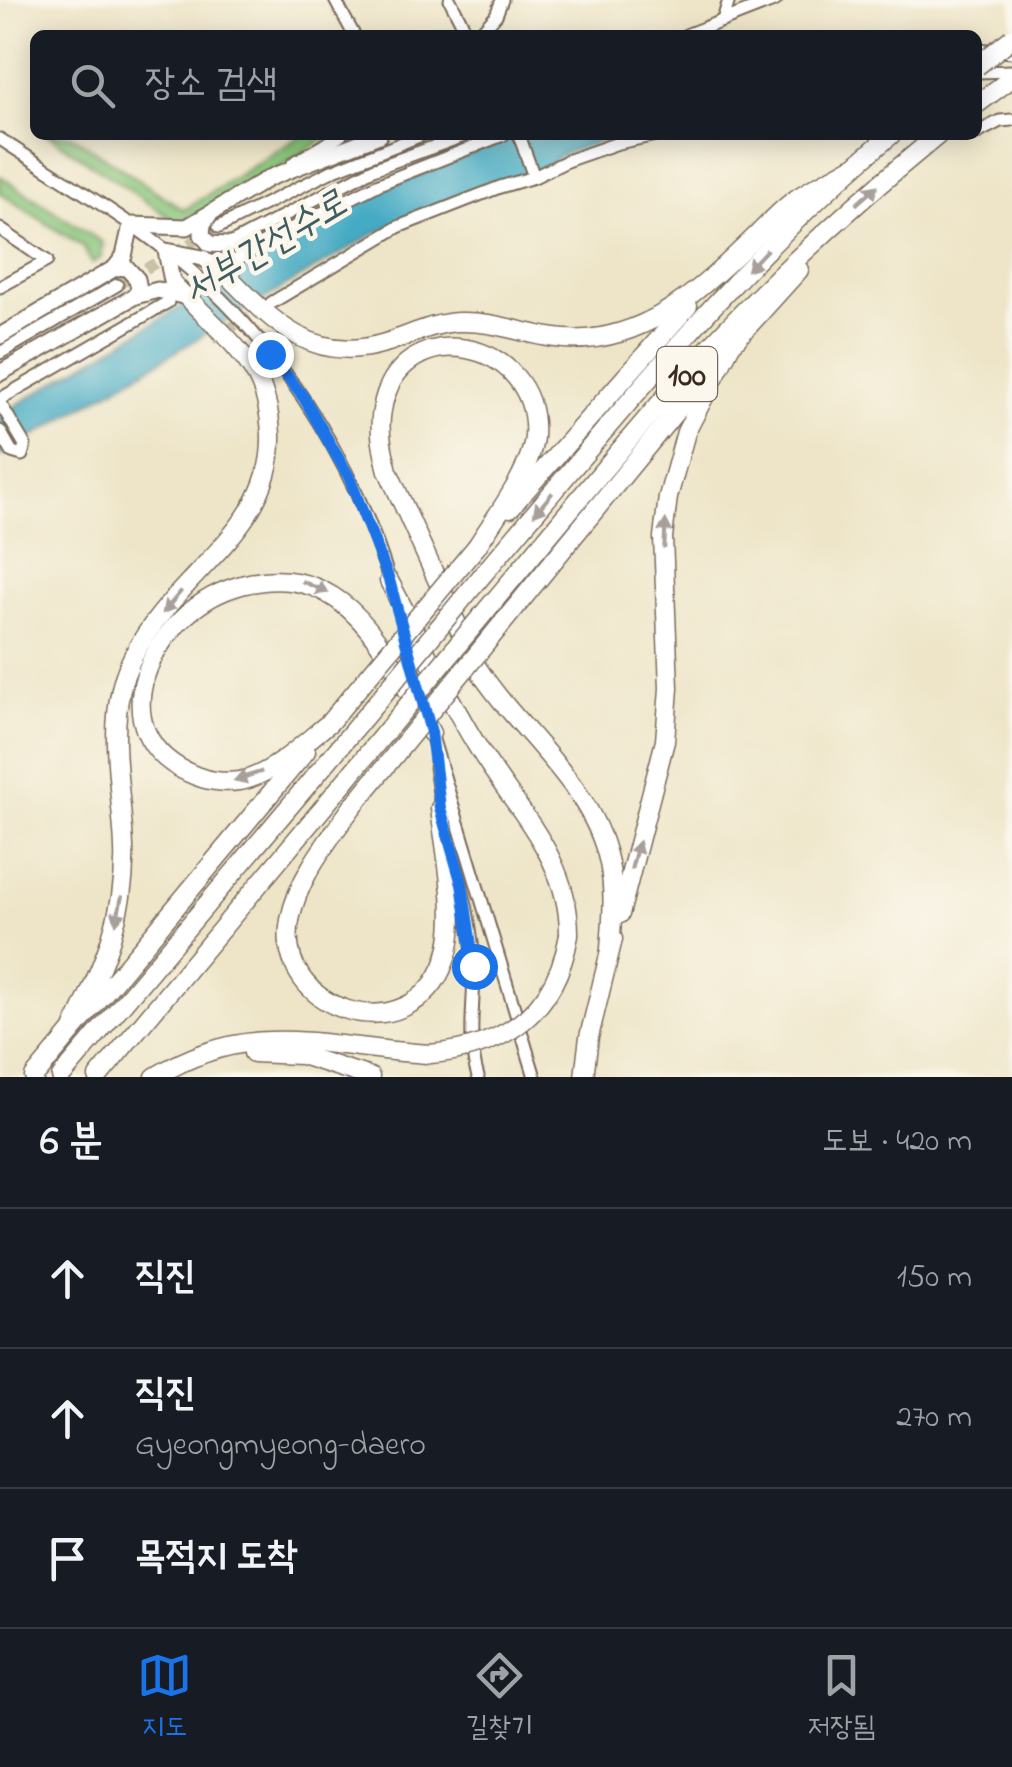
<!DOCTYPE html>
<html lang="ko">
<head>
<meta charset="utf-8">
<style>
  :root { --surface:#171b24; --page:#20242c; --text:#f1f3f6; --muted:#9ea1a6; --line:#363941; --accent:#1a73e8 }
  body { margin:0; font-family:"Indie Flower","Poor Story",sans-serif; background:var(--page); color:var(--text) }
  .stop { position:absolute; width:30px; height:30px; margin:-22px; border:8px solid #1a73e8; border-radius:50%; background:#fff }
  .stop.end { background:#1a73e8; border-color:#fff; box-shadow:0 2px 10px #0008 }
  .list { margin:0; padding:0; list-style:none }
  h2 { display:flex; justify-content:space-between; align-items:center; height:130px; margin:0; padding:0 40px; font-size:42px }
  h2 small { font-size:32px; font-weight:400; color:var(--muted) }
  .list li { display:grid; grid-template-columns:65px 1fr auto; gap:30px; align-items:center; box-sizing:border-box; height:140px; padding:0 40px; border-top:2px solid var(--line) }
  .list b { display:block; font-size:38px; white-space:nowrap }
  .list p { margin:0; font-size:32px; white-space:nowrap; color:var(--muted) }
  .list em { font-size:32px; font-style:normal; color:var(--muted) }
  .icon { flex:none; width:55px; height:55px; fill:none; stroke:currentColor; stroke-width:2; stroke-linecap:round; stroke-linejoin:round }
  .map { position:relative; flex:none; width:1012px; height:1077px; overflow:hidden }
  .search { position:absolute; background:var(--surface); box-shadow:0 5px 25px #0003; left:30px; right:30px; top:30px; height:110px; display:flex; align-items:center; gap:25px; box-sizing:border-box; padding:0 35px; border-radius:15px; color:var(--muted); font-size:38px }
  .sheet { height:550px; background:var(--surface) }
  nav { display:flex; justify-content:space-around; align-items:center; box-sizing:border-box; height:140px; border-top:2px solid var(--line); background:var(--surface); font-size:28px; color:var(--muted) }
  nav a { display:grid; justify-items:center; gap:5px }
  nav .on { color:var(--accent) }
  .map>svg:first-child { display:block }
  .green { fill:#89c57a; stroke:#62784c; stroke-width:2.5 }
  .water { fill:#44aac3; stroke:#406a70; stroke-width:2.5 }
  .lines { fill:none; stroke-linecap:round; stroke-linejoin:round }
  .minor-tunnel { stroke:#cac0a6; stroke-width:11; stroke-dasharray:11 5.5; stroke-linecap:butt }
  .minor-casing { stroke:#7a6b5a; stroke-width:15 }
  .major-casing { stroke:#7a6b5a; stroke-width:19 }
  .highway-casing { stroke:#7a6b5a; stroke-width:21 }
  .minor { stroke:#fff; stroke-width:11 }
  .major { stroke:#fff; stroke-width:15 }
  .highway { stroke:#fff; stroke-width:18 }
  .highway-bridge-casing { stroke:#7a6b5a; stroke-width:21; stroke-linecap:butt }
  .highway-bridge { stroke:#fff; stroke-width:18 }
  .oneway { fill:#a79f9a }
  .route { stroke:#1a73e8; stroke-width:12 }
  .labels { text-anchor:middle; stroke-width:9; stroke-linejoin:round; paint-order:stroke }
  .shield { fill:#fbf7ec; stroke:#75685c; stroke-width:2.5 }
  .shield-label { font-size:32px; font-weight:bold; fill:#3b2a1e }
  .water-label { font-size:38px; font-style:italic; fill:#3f5d60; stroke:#fbf7ec }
</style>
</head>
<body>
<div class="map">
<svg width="1012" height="1077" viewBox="0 0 1012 1077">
  <rect width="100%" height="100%" fill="#fbf7ec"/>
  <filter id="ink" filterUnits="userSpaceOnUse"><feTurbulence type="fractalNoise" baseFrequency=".01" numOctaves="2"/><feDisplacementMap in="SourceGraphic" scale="20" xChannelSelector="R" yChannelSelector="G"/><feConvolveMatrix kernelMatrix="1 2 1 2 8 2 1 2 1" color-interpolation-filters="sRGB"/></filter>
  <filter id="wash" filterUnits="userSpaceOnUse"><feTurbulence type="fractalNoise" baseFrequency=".0048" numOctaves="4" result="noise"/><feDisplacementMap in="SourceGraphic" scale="40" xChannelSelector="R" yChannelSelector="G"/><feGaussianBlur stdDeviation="2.25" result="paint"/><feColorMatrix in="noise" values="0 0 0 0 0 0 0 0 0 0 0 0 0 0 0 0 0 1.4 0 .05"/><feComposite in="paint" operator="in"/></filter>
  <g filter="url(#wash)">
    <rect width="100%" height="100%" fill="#eee5c8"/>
    <!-- green -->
    <g class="green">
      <path d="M48 135H71L184 210 302 135H331C295 157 212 216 175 221Z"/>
      <polygon points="0,176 103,243 101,258 92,263 83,247 0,193"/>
    </g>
    <!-- water -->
    <polygon class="water" points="516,135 626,135 582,147 559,156 549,166 516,178 502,179 377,232 0,456 0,415 346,208 383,189"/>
  </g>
  <g filter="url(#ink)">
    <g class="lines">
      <!-- minor-tunnel -->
      <g class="minor-tunnel">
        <polyline points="117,285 219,227"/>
        <polyline points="180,295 233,262"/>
        <polyline points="212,339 267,306"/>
      </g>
      <defs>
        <g id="minor">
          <polyline points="335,0 354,35"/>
          <polyline points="450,0 468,35"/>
          <polyline points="723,20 729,0"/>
          <polyline points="478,35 496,15 502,0"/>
          <polyline points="686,35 776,0"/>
          <polyline points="977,49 1012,52"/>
          <polyline points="977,72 1012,71"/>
          <polyline points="977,133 1000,121 1012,120"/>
          <polyline points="519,135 534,177"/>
          <polyline points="960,135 974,135"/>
          <path d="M0 139C70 185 144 227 206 284 293 365 358 472 391 586"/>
          <polyline points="293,163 341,135"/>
          <polyline points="219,227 334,170 422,135"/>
          <polyline points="0,229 47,261 0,287"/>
          <polyline points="228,245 373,169 466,135"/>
          <polyline points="233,262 265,242 379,184 503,135"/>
          <polyline points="271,303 398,227 500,187 534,177 569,160 618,143 656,135"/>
          <polyline points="0,353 117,285"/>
          <polyline points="0,399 168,302"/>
          <polyline points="0,403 25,445 22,455 12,452 0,431"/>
          <polyline points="404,633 420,692"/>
          <polyline points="430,730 535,1077"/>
          <polyline points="435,767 442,813"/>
          <path d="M453 854C464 892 473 930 474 969 474 1006 467 1040 478 1077"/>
        </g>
        <g id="major">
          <polyline points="208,217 203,224 202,235 210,244 228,245"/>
          <polyline points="115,268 126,267 137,279 139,289 135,296"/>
          <polyline points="187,297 172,281 166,251 203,258 227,275"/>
          <polyline points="0,336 115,268 124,256 131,225 187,227 269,178 379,135"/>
          <polyline points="0,373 135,296 158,290 187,297"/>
        </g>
        <g id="highway">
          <polyline points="977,104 1012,78"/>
          <path d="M227 275C273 322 313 365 385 343 409 336 433 323 458 322 502 320 542 343 586 339 659 333 709 281 759 233 769 223 780 211 792 202 810 188 832 179 852 167"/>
          <polyline points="723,354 799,270"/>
          <polyline points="510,508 688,306"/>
          <path d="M477 546C495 517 531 471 534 437 541 337 398 311 382 410 378 430 383 451 388 471L475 664C517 732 592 782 609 863 615 892 612 920 610 949"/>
          <path d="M485 572C614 421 737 262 891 135"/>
          <path d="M389 581C418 635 444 692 476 744 513 807 570 857 569 935"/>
          <path d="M494 601C564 518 632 433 705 352 777 274 856 202 938 135"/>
          <polyline points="501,625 703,378"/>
          <path d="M329 723C304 743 278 769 248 779 232 784 211 782 196 776 92 735 152 613 235 587 345 553 386 652 431 733"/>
          <path d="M353 806C328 841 298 877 290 920 273 1013 411 1054 445 961 461 919 445 853 440 808"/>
          <polyline points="620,914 665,741 669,688 663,537 668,497 686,432 731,345"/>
          <path d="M74 1027C102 968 127 913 124 847 122 794 109 742 121 689 130 648 161 612 189 582 230 538 273 499 271 435 270 413 265 389 253 370 236 343 209 320 187 297"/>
          <polyline points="253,1053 301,1055 370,1077"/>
          <polyline points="34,1077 306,751"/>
          <polyline points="61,1077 337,750"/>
          <polyline points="98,1077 346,780"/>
          <path d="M155 1077C254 1016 327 1049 430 1054"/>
          <polyline points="584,1077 589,1037 613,939"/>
        </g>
      </defs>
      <!-- minor casing -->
      <use href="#minor" class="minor-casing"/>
      <!-- major casing -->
      <use href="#major" class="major-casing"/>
      <!-- highway casing -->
      <use href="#highway" class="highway-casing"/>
      <!-- minor -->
      <use href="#minor" class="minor"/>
      <!-- major -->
      <use href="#major" class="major"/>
      <!-- highway -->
      <use href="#highway" class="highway"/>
      <defs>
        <g id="highway-bridge">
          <polyline points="977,66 1012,38"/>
          <polyline points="329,723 477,546"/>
          <polyline points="337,750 485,572"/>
          <polyline points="346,780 494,601"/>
          <polyline points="353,806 501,625"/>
          <path d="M430 1054C506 1048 556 1011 569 935"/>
        </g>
      </defs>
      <!-- highway-bridge casing -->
      <use href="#highway-bridge" class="highway-bridge-casing"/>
      <!-- highway-bridge -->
      <use href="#highway-bridge" class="highway-bridge"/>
    </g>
    <!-- one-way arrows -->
    <defs><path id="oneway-solid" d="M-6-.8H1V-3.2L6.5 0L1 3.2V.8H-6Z" transform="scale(2.5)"/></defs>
    <g class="oneway">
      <use href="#oneway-solid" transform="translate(867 195) rotate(-41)"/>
      <use href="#oneway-solid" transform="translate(757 260) rotate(134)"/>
      <use href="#oneway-solid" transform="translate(543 504) rotate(130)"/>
      <use href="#oneway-solid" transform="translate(665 534) rotate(-87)"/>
      <use href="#oneway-solid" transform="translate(315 587) rotate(24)"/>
      <use href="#oneway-solid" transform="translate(172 602) rotate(130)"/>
      <use href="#oneway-solid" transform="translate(248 776) rotate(162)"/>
      <use href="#oneway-solid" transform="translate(635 855) rotate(-75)"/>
      <use href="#oneway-solid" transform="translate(119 910) rotate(102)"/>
    </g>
  </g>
  <g class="lines" filter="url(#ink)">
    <!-- route -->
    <polyline class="route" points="270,354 304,398 349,477 389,580 431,732 440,808 462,884 474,966"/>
  </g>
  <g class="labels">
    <!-- shield labels -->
    <rect class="shield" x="657" y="347" width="60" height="54" rx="8"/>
    <g class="shield-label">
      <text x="687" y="385">100</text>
    </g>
    <!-- water labels -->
    <g class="water-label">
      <text transform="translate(264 245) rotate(-31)" y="13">서부간선수로</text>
    </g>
  </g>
</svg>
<div class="stop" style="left:474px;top:966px"></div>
<div class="stop end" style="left:270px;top:354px"></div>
<div class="search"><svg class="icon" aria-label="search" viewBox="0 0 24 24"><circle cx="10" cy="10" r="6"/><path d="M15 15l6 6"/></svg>장소 검색</div>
</div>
<section class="sheet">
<h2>6 분<small>도보 · 420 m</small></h2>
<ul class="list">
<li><svg class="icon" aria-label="ahead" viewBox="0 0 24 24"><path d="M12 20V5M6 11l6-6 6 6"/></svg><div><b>직진</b></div><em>150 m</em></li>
<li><svg class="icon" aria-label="ahead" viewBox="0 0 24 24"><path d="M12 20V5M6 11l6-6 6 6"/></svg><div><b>직진</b><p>Gyeongmyeong-daero</p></div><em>270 m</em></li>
<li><svg class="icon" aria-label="arrive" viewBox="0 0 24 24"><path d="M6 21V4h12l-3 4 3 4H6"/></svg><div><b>목적지 도착</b></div></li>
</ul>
</section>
<nav>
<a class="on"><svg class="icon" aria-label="map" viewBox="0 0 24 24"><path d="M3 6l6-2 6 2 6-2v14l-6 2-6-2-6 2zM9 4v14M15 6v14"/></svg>지도</a>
<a><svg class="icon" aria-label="directions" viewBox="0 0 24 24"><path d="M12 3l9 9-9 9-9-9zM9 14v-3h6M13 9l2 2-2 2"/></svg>길찾기</a>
<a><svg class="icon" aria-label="saved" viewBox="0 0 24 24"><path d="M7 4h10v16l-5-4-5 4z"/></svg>저장됨</a>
</nav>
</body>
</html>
